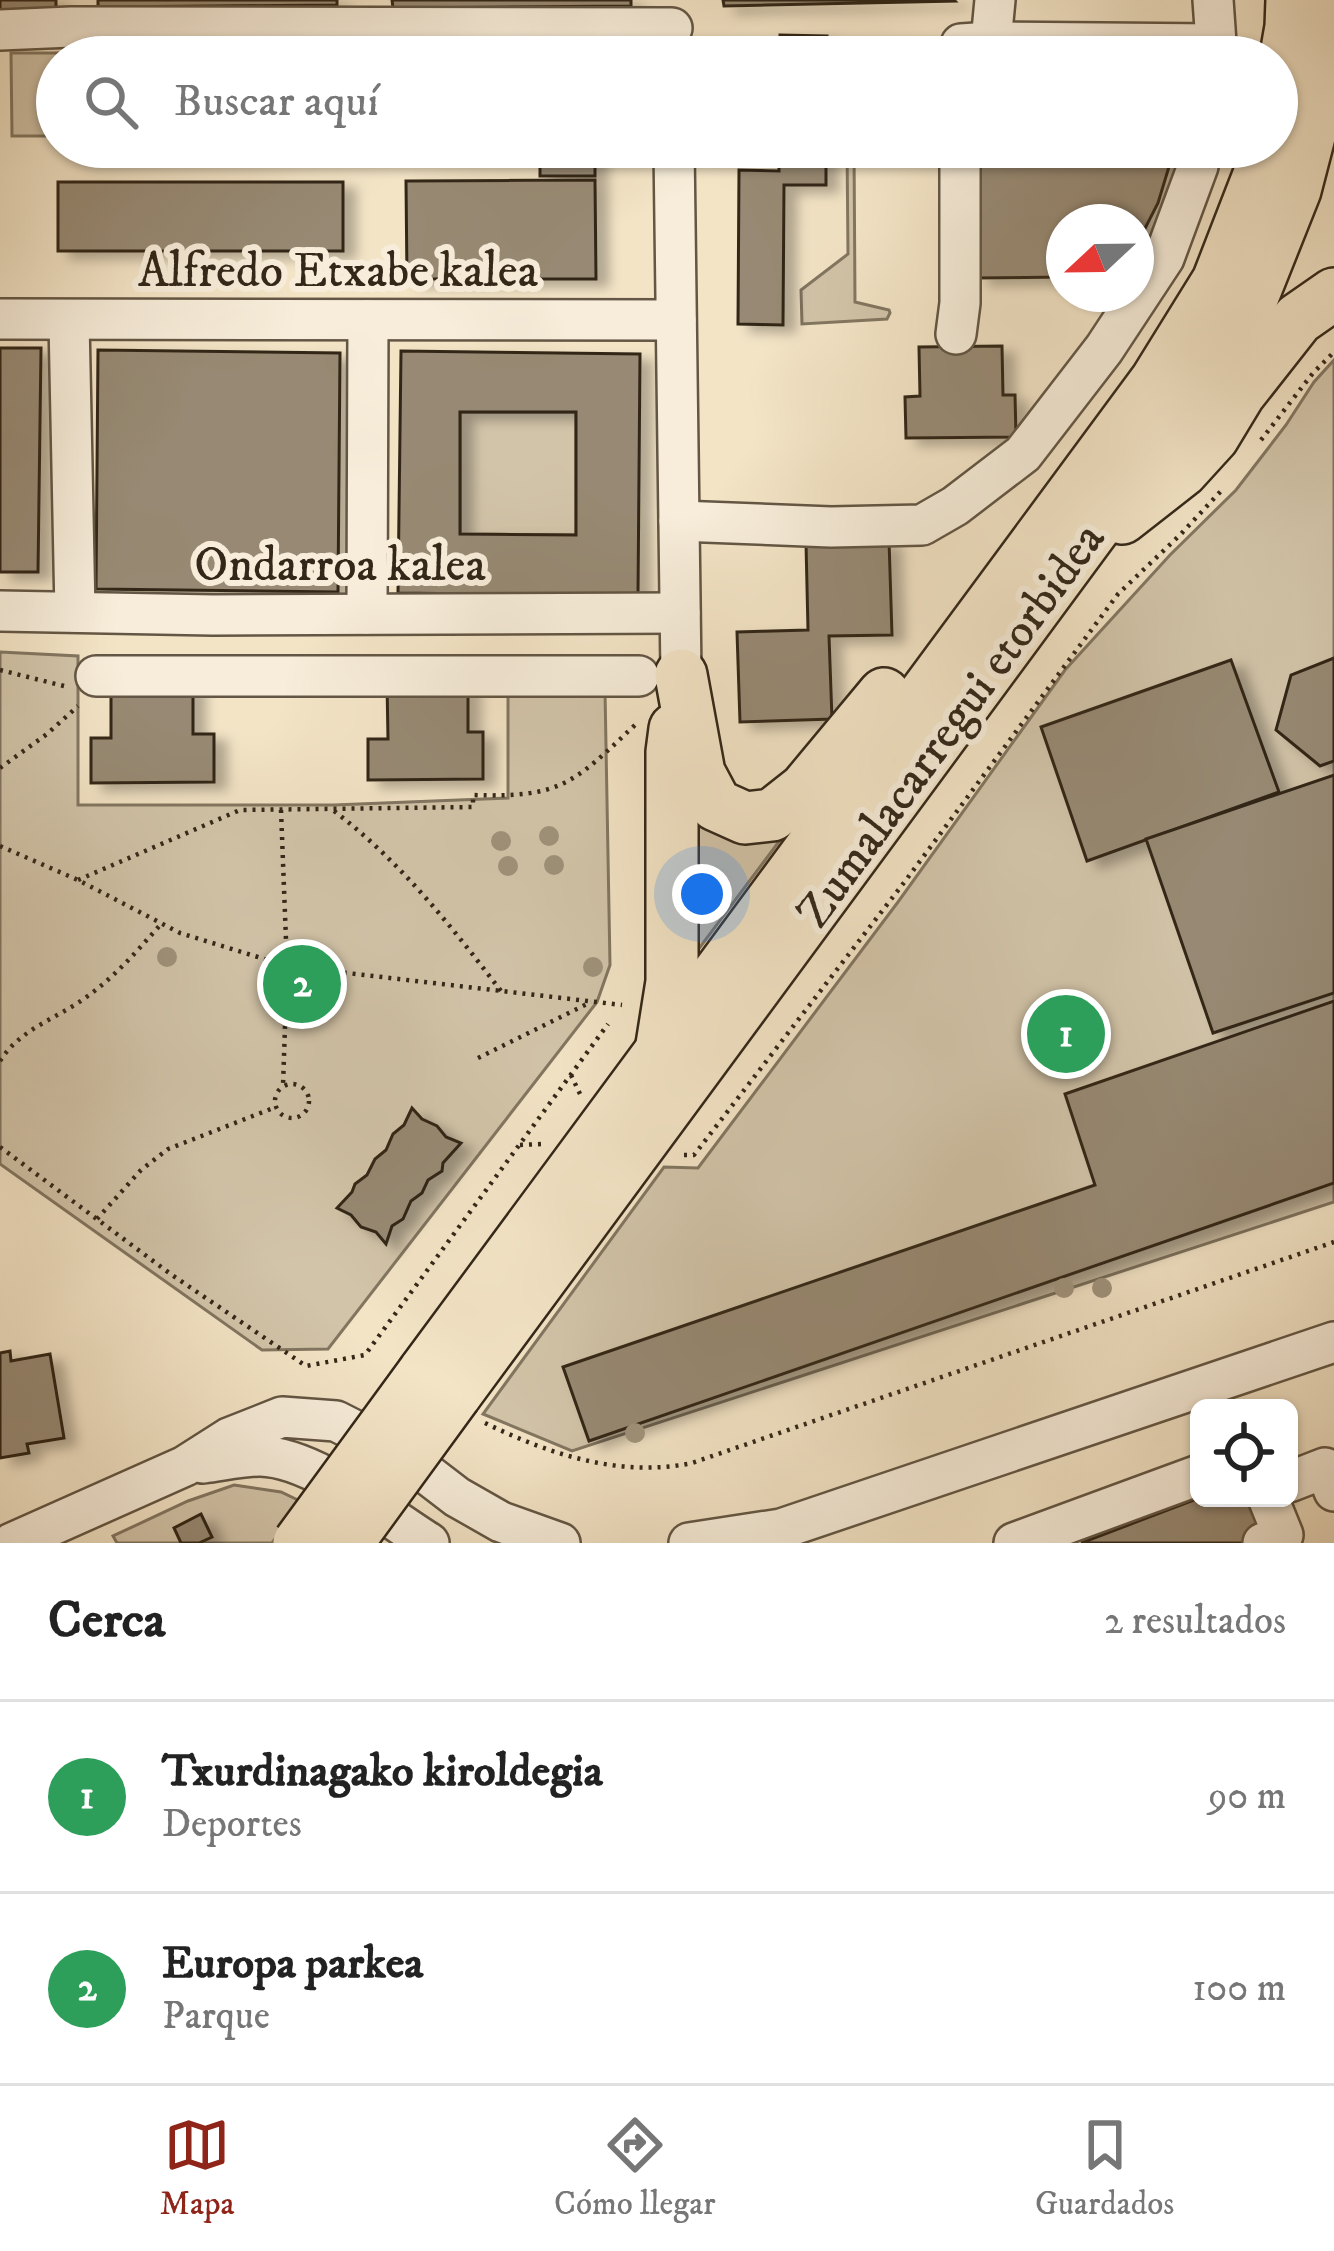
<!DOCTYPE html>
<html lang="es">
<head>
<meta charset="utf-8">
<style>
  :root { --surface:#fff; --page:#f6f6f6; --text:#222; --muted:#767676; --line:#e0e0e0; --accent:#8f2418 }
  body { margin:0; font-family:"IM FELL DW Pica",serif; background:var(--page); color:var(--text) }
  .controls { position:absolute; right:36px; bottom:36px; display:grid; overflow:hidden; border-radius:18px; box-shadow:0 3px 9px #0004 }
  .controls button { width:108px; height:108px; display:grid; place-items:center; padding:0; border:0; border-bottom:3px solid var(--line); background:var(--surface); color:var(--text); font:60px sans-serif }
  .compass { position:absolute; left:1046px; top:204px; width:108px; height:108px; border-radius:50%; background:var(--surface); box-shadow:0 3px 9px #0004; rotate:248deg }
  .you { position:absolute; left:702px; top:894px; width:42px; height:42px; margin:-30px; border:9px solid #fff; border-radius:50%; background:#1a73e8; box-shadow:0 0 0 18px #1a73e833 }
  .badge { display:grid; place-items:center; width:78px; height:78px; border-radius:50%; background:var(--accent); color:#fff; font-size:39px; font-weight:700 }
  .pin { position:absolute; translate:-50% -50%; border:6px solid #fff; box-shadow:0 3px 12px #0006 }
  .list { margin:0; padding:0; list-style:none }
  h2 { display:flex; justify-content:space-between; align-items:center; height:156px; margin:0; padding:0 48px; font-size:51px }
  h2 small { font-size:39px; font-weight:400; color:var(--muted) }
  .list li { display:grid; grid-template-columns:78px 1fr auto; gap:36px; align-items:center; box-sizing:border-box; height:192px; padding:0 48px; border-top:3px solid var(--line) }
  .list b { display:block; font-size:45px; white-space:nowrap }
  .list p { margin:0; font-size:39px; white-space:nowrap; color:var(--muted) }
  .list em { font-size:39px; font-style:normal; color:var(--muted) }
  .icon { flex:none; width:66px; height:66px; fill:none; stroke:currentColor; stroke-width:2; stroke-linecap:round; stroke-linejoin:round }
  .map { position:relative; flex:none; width:1334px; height:1543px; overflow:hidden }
  .search { position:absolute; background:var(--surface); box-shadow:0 3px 9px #0004; left:36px; right:36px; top:36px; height:132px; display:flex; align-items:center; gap:30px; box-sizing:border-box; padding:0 42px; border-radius:66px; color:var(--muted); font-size:45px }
  .sheet { height:540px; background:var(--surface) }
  nav { display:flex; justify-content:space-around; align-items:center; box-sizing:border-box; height:168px; border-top:3px solid var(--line); background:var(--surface); font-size:33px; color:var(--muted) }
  nav a { display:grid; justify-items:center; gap:6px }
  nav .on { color:var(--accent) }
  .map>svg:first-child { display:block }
  .green { fill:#d2c4a9; stroke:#827661; stroke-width:3 }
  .building { fill:#978973; stroke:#332719; stroke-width:3; fill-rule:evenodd; filter:url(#shadow) }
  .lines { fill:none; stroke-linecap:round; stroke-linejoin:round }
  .minor-casing { stroke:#635644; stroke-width:44 }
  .major-casing { stroke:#332719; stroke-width:56 }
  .path { stroke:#332719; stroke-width:4.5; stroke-dasharray:3 6; stroke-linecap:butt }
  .minor { stroke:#f7edda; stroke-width:39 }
  .major { stroke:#f3e4c6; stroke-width:51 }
  .major-bridge-casing { stroke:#332719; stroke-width:56; stroke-linecap:butt }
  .major-bridge { stroke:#f3e4c6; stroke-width:51 }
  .tree { fill:#9f927b }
  .labels { text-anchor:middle; stroke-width:12; stroke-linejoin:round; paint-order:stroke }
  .street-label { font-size:48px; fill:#332719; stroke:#f7edda }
</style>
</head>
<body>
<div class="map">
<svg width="1334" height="1543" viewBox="0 0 1334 1543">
  <defs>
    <filter id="shadow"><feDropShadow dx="12" dy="7" stdDeviation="6" flood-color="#0004"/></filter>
  </defs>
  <rect width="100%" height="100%" fill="#f3e4c6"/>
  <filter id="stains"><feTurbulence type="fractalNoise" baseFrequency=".00167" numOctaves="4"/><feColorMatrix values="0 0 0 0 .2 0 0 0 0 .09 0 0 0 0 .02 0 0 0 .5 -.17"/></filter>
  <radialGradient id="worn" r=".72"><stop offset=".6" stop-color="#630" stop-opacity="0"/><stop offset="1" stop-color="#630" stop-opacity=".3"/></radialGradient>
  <!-- green -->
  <g class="green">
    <polygon points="11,53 352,53 352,57 57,57 57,136 12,136"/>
    <polygon points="847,147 854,147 855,302 889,310 890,313 887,319 802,324 801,290 848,254"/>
    <polygon points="1334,360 1334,1202 572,1451 483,1414 664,1167 698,1168 898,902 1065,670 1170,555 1236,490 1286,425 1314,382"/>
    <polygon points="460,412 576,412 576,535 460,534"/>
    <polygon points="0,652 78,656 78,805 334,805 508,798 508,689 605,691 610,965 597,1002 328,1349 262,1350 0,1164"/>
    <polygon points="688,775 804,808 683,970"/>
    <polygon points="234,1485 281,1492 302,1502 272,1543 117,1543 113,1536 188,1501"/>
  </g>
  <!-- building -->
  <g class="building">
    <polygon points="0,0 56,0 56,11 0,12"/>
    <polygon points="98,0 337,0 337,5 98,7"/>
    <polygon points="392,0 631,0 631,6 393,8"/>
    <polygon points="723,0 954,0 955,1 724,6"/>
    <polygon points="780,35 827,36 827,57 780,57"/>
    <rect x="540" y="147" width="55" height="29"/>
    <polygon points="779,147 826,147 826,185 784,185 783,325 738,324 739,170 779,171"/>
    <polygon points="975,147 1175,147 1158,203 1136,246 1136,222 1064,222 1064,277 977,278"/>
    <polygon points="595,180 596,279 407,279 406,181"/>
    <rect x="58" y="182" width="285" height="69"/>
    <polygon points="1002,346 1003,395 1015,395 1016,437 906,438 905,397 920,396 919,347"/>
    <polygon points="0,348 41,348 38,572 0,572"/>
    <polygon points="98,350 340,353 338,592 96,589"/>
    <path d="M401 351 640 354 638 596 398 593ZM460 412H576V535L460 534Z"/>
    <polygon points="889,540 892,635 829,636 832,719 740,722 737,632 808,630 806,543"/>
    <polygon points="1334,658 1334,761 1320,766 1276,730 1291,675"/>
    <polygon points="1231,660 1279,792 1087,861 1041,727"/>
    <polygon points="468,682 468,732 483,732 483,779 368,780 368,739 388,739 387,683"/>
    <polygon points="111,684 193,684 193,734 214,734 214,782 91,783 91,738 111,738"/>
    <polygon points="1334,775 1334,993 1213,1033 1146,839"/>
    <polygon points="1334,1001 1334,1183 589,1441 563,1367 1095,1185 1065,1094"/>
    <polygon points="412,1108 422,1119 437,1126 446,1137 461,1143 443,1163 442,1171 428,1180 422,1193 411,1201 403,1219 392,1226 386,1244 376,1232 361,1227 351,1215 337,1208 352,1192 355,1184 367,1175 375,1159 386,1150 393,1134 404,1125"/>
    <polygon points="10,1351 11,1361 50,1354 64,1438 27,1444 29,1453 0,1458 0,1353"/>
    <polygon points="1199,1498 1268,1498 1263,1543 1081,1543"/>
    <polygon points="201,1514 212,1537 199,1543 181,1543 174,1528"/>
  </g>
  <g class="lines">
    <defs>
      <g id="minor">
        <polyline points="1213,0 1217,57"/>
        <polyline points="0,30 71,27 672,28"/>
        <polyline points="991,42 995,0"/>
        <polyline points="961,57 961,44 991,42 1216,44"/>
        <polyline points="674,147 681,675"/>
        <polyline points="0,319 676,320"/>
        <polyline points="69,321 75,612"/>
        <polyline points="956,334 960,303 960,147"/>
        <polyline points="679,521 831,527 922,525 955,506 1023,454 1104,349 1164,258 1198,166 1201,147"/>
        <polyline points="0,611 213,615 680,613"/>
        <polyline points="367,614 368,320"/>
        <polyline points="96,676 639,676"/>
        <path d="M203 1463C221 1461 241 1456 260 1456 314 1457 384 1515 429 1543"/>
        <polyline points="1289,1482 1325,1468 1334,1491"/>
        <polyline points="12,1543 185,1466 229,1438 282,1417 336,1421 401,1454 457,1497 501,1522 560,1543"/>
        <polyline points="689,1543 781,1529 1334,1342"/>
        <polyline points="1014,1543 1199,1475"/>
        <polyline points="1263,1543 1283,1535 1268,1498"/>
      </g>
      <g id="major">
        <polyline points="1277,107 1291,27 1292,0"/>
        <polyline points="1122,518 1182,471 1213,437 1239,394 1298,319 1334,294"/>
        <polyline points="681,675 699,773 716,805 745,818 772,815 805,789 884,694"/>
        <polyline points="662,1045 672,982 672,752 675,729"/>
        <polyline points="424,1372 1156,381 1218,281 1258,178 1267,147"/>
        <polyline points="455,1395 1187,402 1252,298 1295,190 1316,109 1329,31 1330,0"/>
      </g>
    </defs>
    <!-- minor casing -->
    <use href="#minor" class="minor-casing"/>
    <!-- major casing -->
    <use href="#major" class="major-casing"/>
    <!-- path -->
    <g class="path">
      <polyline points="1261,440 1313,373 1334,352"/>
      <polyline points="0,670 64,686"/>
      <polyline points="0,768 47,734 78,706"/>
      <polyline points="281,810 287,966 283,1086"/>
      <path d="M334 811C400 861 451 926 501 991"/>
      <polyline points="0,846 78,880 180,933 287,966 622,1005"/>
      <path d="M78 880 240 810 473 807V795C560 798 573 784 635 725"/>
      <polyline points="478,1058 591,1002"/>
      <path d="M0 1061C20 1029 56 1019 85 998 115 977 137 951 161 924"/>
      <polyline points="571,1075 580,1094"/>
      <circle cx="292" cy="1101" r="17"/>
      <polyline points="520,1145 541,1144"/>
      <polyline points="0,1147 172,1275 306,1366 365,1355 608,1024"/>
      <polyline points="684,1155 694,1155 906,880 1118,594 1180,535 1221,491"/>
      <polyline points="97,1219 141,1170 168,1149 276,1107"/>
      <path d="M485 1423C549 1454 620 1478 692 1463L1334 1242"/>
    </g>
    <!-- minor -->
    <use href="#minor" class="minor"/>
    <!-- major -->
    <use href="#major" class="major"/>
    <defs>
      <g id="major-bridge">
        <polyline points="299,1543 424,1372"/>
        <polyline points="347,1543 455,1395"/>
      </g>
    </defs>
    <!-- major-bridge casing -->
    <use href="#major-bridge" class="major-bridge-casing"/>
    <!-- major-bridge -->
    <use href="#major-bridge" class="major-bridge"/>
  </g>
  <!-- trees -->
  <g class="tree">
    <circle cx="549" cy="836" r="10"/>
    <circle cx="501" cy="841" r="10"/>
    <circle cx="554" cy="865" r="10"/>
    <circle cx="508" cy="866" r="10"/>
    <circle cx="167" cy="957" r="10"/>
    <circle cx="593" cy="967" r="10"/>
    <circle cx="1064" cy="1288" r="10"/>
    <circle cx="1102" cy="1288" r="10"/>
    <circle cx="635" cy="1433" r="10"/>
  </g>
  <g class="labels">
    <!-- street labels -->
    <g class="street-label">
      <text x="338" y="286">Alfredo Etxabe kalea</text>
      <text x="340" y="580">Ondarroa kalea</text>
      <text transform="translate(949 724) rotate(-54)" y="17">Zumalacarregui etorbidea</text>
    </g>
  </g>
  <rect width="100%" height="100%" filter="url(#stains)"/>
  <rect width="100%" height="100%" fill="url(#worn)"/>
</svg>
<div class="controls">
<button><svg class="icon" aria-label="locate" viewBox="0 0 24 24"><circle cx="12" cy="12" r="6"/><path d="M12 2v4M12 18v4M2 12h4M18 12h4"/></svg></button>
</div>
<svg class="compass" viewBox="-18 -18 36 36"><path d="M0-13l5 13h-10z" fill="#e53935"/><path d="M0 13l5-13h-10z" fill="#767676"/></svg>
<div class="you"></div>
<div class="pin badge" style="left:1066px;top:1034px;background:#2e9e5b">1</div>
<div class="pin badge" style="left:302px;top:984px;background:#2e9e5b">2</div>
<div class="search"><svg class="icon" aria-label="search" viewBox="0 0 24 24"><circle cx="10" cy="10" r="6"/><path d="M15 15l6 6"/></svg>Buscar aquí</div>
</div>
<section class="sheet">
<h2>Cerca<small>2 resultados</small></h2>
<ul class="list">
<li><span class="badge" style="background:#2e9e5b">1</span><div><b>Txurdinagako kiroldegia</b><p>Deportes</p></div><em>90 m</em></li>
<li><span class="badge" style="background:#2e9e5b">2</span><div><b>Europa parkea</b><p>Parque</p></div><em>100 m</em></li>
</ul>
</section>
<nav>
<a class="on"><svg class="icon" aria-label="map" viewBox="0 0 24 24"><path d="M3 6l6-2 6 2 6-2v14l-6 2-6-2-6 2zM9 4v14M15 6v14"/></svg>Mapa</a>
<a><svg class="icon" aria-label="directions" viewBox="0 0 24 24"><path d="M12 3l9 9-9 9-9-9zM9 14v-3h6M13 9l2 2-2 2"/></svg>Cómo llegar</a>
<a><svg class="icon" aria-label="saved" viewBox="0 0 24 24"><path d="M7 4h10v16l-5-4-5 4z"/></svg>Guardados</a>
</nav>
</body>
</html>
